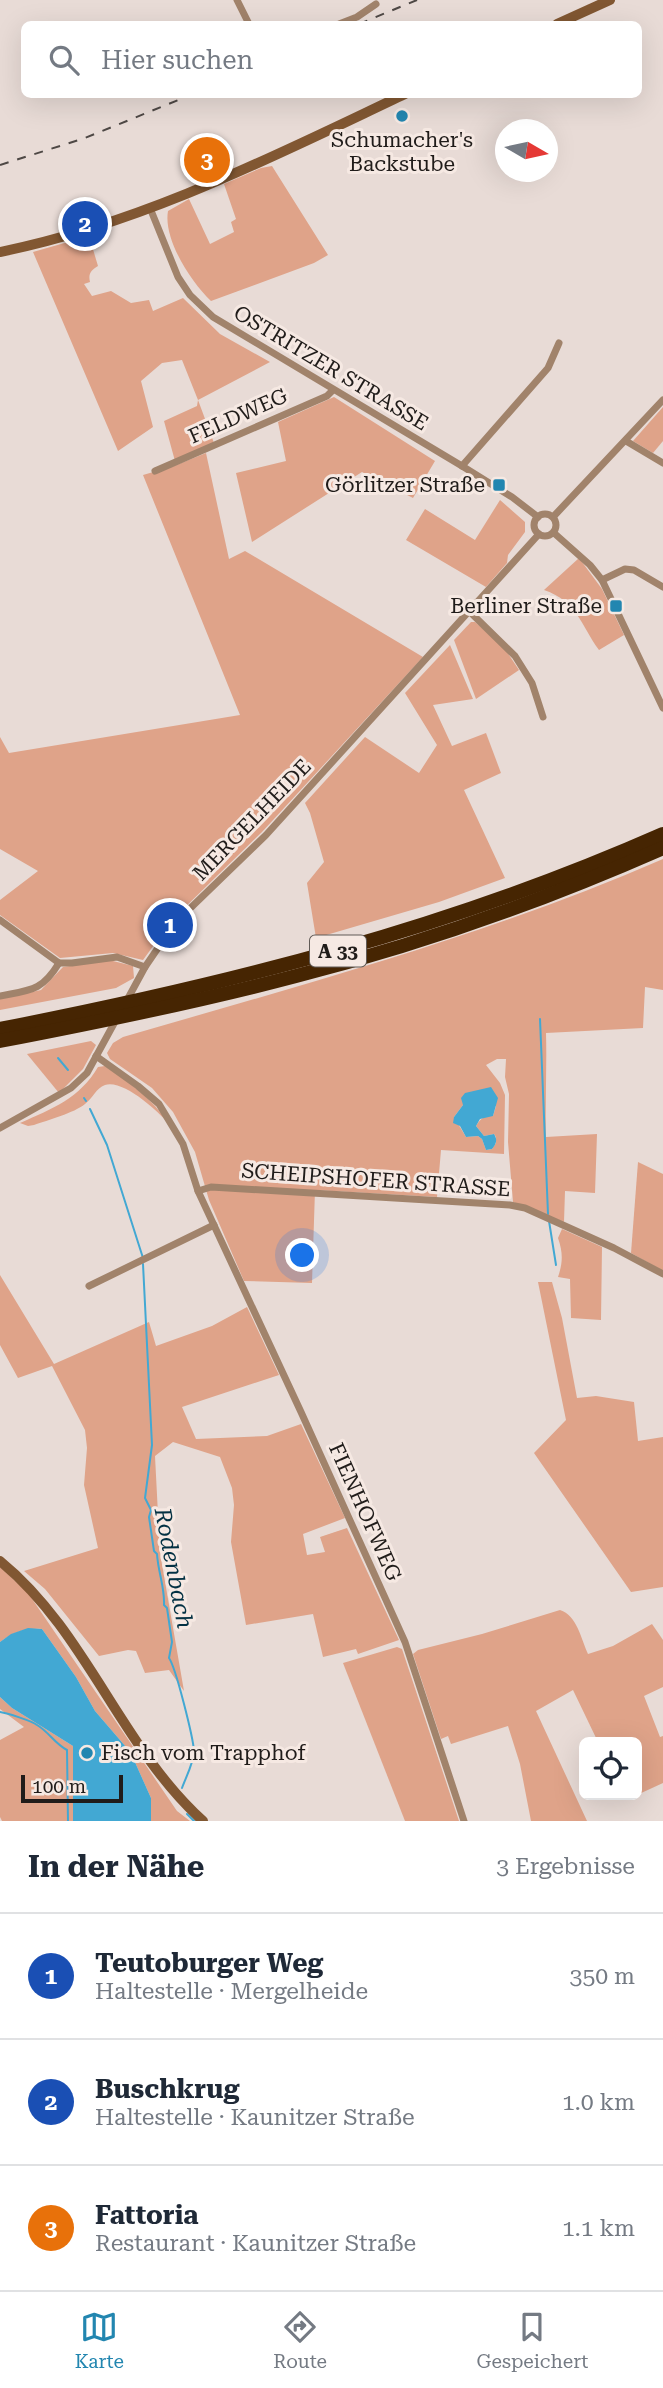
<!DOCTYPE html>
<html lang="de">
<head>
<meta charset="utf-8">
<style>
  :root { --surface:#fff; --page:#f2f2f3; --text:#1f2937; --muted:#747a83; --line:#e0e1e3; --accent:#2286b0 }
  body { margin:0; font-family:"Roboto Serif",serif; background:var(--page); color:var(--text) }
  .controls { position:absolute; right:21px; bottom:21px; display:grid; overflow:hidden; border-radius:10px; box-shadow:0 7px 28px #0002 }
  .controls button { width:63px; height:63px; display:grid; place-items:center; padding:0; border:0; border-bottom:2px solid var(--line); background:var(--surface); color:var(--text); font:35px sans-serif }
  .compass { position:absolute; left:495px; top:119px; width:63px; height:63px; border-radius:50%; background:var(--surface); box-shadow:0 7px 28px #0002; rotate:99deg }
  .scale { position:absolute; left:21px; bottom:18px; width:102px; box-sizing:border-box; padding-left:7px; border:4px solid #201c1a; border-top:0; font-size:19px; line-height:24px; white-space:nowrap; color:#201c1a; -webkit-text-stroke:5px #f6e9e3; paint-order:stroke }
  .you { position:absolute; left:303px; top:1256px; width:24px; height:24px; margin:-18px; border:5px solid #fff; border-radius:50%; background:#1a73e8; box-shadow:0 0 0 10px #1a73e833 }
  .badge { display:grid; place-items:center; width:46px; height:46px; border-radius:50%; background:var(--accent); color:#fff; font-size:23px; font-weight:700 }
  .pin { position:absolute; translate:-50% -50%; border:4px solid #fff; box-shadow:0 2px 7px #0006 }
  .list { margin:0; padding:0; list-style:none }
  h2 { display:flex; justify-content:space-between; align-items:center; height:91px; margin:0; padding:0 28px; font-size:30px }
  h2 small { font-size:23px; font-weight:400; color:var(--muted) }
  .list li { display:grid; grid-template-columns:46px 1fr auto; gap:21px; align-items:center; box-sizing:border-box; height:126px; padding:0 28px; border-top:2px solid var(--line) }
  .list b { display:block; font-size:26px; white-space:nowrap }
  .list p { margin:0; font-size:23px; white-space:nowrap; color:var(--muted) }
  .list em { font-size:23px; font-style:normal; color:var(--muted) }
  .icon { flex:none; width:38px; height:38px; fill:none; stroke:currentColor; stroke-width:2; stroke-linecap:round; stroke-linejoin:round }
  .map { position:relative; flex:none; width:663px; height:1821px; overflow:hidden }
  .search { position:absolute; background:var(--surface); box-shadow:0 7px 28px #0002; left:21px; right:21px; top:21px; height:77px; display:flex; align-items:center; gap:18px; box-sizing:border-box; padding:0 24px; border-radius:10px; color:var(--muted); font-size:26px }
  .sheet { height:469px; background:var(--surface) }
  nav { display:flex; justify-content:space-around; align-items:center; box-sizing:border-box; height:98px; border-top:2px solid var(--line); background:var(--surface); font-size:19px; color:var(--muted) }
  nav a { display:grid; justify-items:center; gap:4px }
  nav .on { color:var(--accent) }
  .map>svg:first-child { display:block }
  .green { fill:#dfa389; fill-rule:evenodd }
  .water { fill:#42a8d3 }
  .lines { fill:none; stroke-linecap:round; stroke-linejoin:round }
  .stream { stroke:#42a8d3; stroke-width:2 }
  .street { stroke:#a1836b; stroke-width:7 }
  .secondary { stroke:#815732; stroke-width:10 }
  .highway { stroke:#462502; stroke-width:14 }
  .rail { stroke:#4e4845; stroke-width:2; stroke-dasharray:9 9; stroke-linecap:butt }
  .poi-dot { fill:#2286b0; stroke:#f6e9e3; stroke-width:2.5 }
  .labels { text-anchor:middle; stroke-width:6; stroke-linejoin:round; paint-order:stroke }
  .shield { fill:#f6e9e3; stroke:#605a56; stroke-width:2 }
  .shield-label { font-size:19px; font-weight:bold; fill:#201c1a }
  .poi-label { font-size:21px; fill:#201c1a; stroke:#f6e9e3; text-anchor:end }
  .street-label { font-size:21px; fill:#201c1a; stroke:#f6e9e3 }
  .water-label { font-size:23px; font-style:italic; fill:#033143; stroke:#f6e9e3 }
</style>
</head>
<body>
<div class="map">
<svg width="663" height="1821" viewBox="0 0 663 1821">
  <rect width="100%" height="100%" fill="#e8dbd6"/>
  <!-- green -->
  <g class="green">
    <path d="M272 166 328 255 314 263 211 301C191 282 163 239 168 211L189 199 210 244 234 232 231 222 236 219 224 184 261 168Z"/>
    <path d="M89 236 98 266C91 270 88 274 90 282L84 284 92 296 111 291 131 303 149 300 153 311 183 298 220 334 270 362 198 400 214 443 175 461 164 421 197 406 198 400 182 360 162 363 141 381 153 427 118 451 33 252Z"/>
    <polygon points="334,397 435,461 413,498 362,472 252,542 236,473 286,461 278,422"/>
    <polygon points="663,407 663,441 653,453 633,441"/>
    <polygon points="206,453 229,559 245,551 423,657 262,832 172,920 143,960 113,953 60,958 0,915 0,900 38,871 0,849 0,737 9,753 240,715 143,475 174,466"/>
    <polygon points="500,500 525,522 525,532 508,555 507,563 486,587 406,540 425,509 475,540"/>
    <path d="M579 558 602 589 624 635 599 650C580 624 578 602 544 590Z"/>
    <polygon points="471,622 475,622 503,646 519,670 476,699 454,640"/>
    <polygon points="450,645 473,699 433,705 452,746 486,733 501,773 464,790 505,878 439,902 316,938 307,883 324,862 310,813 305,803 365,737 419,773 437,745 405,693"/>
    <path d="M663 859V990L645 987 643 1028 546 1033C547 1068 545 1102 546 1137L597 1134 595 1193 565 1191 564 1222 513 1202 508 1142 509 1094 505 1077 506 1059H497L486 1065 500 1083 505 1095 504 1154 441 1150 437 1197 315 1190 312 1283 244 1281 209 1200 195 1152 173 1112 152 1088 110 1059 107 1053 113 1043 123 1037C305 984 489 935 663 859ZM463 1105 496 1106 493 1116C485 1115 480 1119 476 1126L484 1136 494 1134 496 1137V1143L492 1149 486 1150 482 1139 478 1136 466 1137 454 1117Z"/>
    <polygon points="109,960 133,966 134,978 116,988 0,1010 0,999 41,990 63,967"/>
    <polygon points="91,1041 96,1045 83,1069 59,1093 27,1054"/>
    <path d="M105 1066C130 1083 152 1098 169 1124 158 1111 123 1079 105 1085 96 1088 93 1098 85 1104 74 1113 48 1120 34 1125L28 1126 20 1123C52 1109 80 1098 98 1067Z"/>
    <polygon points="638,1162 663,1174 663,1271 631,1253"/>
    <path d="M562 1229 602 1247 601 1320 571 1318 570 1279 558 1277C563 1262 563 1253 558 1238Z"/>
    <polygon points="0,1275 54,1364 149,1322 156,1346 212,1326 247,1307 279,1375 182,1407 196,1439 267,1436 301,1424 345,1518 303,1534 307,1555 325,1552 320,1537 347,1528 399,1640 358,1654 356,1649 323,1657 313,1614 246,1625 231,1542 234,1505 232,1488 220,1457 173,1442 155,1456 160,1553 184,1691 169,1670 145,1673 136,1651 128,1650 99,1656 45,1589 24,1571 98,1548 84,1485 87,1448 85,1430 52,1366 18,1378 0,1345"/>
    <polygon points="538,1282 552,1282 562,1318 577,1398 596,1396 634,1402 638,1441 663,1437 663,1587 631,1592 534,1453 566,1420"/>
    <path d="M0 1567 28 1593 177 1811 190 1821H151V1798L134 1760 126 1747 95 1711 76 1677 42 1629C25 1628 14 1632 0 1642Z"/>
    <path d="M560 1610C577 1615 581 1639 588 1654L613 1646 652 1624 663 1640V1687L644 1696 660 1737 663 1736V1783L626 1800 623 1795H637V1742H598L573 1690 536 1711 587 1821H531L520 1764 508 1726 451 1744 448 1736 441 1739 413 1654 418 1650 482 1634Z"/>
    <polygon points="397,1647 402,1649 459,1821 405,1821 343,1663"/>
    <polygon points="0,1697 12,1708 73,1746 73,1821 2,1821 0,1817 0,1740 24,1727 0,1709"/>
  </g>
  <!-- water -->
  <g class="water">
    <path d="M491 1087 498 1098 493 1116 480 1119 476 1126 484 1136 494 1134C498 1140 496 1144 492 1149L486 1150 482 1139 478 1136 466 1137 460 1126 453 1123 454 1117 463 1105 461 1098 465 1093Z"/>
    <polygon points="28,1628 42,1629 76,1677 95,1711 126,1747 134,1760 151,1798 151,1821 73,1821 73,1746 12,1708 0,1697 0,1642 11,1634"/>
  </g>
  <g class="lines">
    <!-- stream -->
    <g class="stream">
      <polyline points="540,1019 548,1214"/>
      <polyline points="58,1058 68,1070"/>
      <polyline points="84,1098 86,1101"/>
      <polyline points="90,1109 107,1145 143,1258"/>
      <polyline points="549,1221 556,1265"/>
      <path d="M143 1264 152 1445 145 1498 151 1510 149 1517 154 1551 157 1554C158 1572 165 1588 164 1605L167 1608 172 1642 169 1658C176 1668 193 1737 194 1751 194 1762 186 1777 182 1788"/>
      <path d="M0 1712C7 1713 32 1721 37 1725 49 1732 55 1744 67 1750L68 1821"/>
      <polyline points="187,1814 194,1821"/>
    </g>
    <!-- street -->
    <g class="street">
      <polyline points="237,0 249,24"/>
      <polyline points="339,24 357,17 376,4"/>
      <polyline points="150,208 178,277 190,295 213,317 462,466 512,497 538,517"/>
      <polyline points="626,441 663,463"/>
      <polyline points="462,466 548,368 559,343"/>
      <polyline points="155,471 327,396 333,390"/>
      <circle cx="545" cy="525" r="11"/>
      <polyline points="553,517 663,400"/>
      <polyline points="554,533 590,565 602,580 663,708"/>
      <polyline points="602,580 625,569 634,570 663,587"/>
      <polyline points="469,611 515,656 532,683 543,717"/>
      <polyline points="0,920 59,963 72,963 117,957 145,967"/>
      <path d="M0 996C31 990 42 991 59 963"/>
      <polyline points="126,1002 145,967 175,923 266,835 539,534"/>
      <polyline points="96,1056 138,1086 159,1104 183,1144 198,1191 301,1412 405,1642 464,1821"/>
      <polyline points="0,1128 71,1088 87,1073 117,1018"/>
      <polyline points="198,1191 211,1187 510,1205 525,1208 614,1248 663,1274"/>
      <polyline points="89,1286 214,1225"/>
    </g>
    <!-- secondary -->
    <g class="secondary">
      <polyline points="557,24 610,0"/>
      <path d="M0 252C143 223 274 156 405 94"/>
      <path d="M0 1561C87 1632 120 1746 203 1821"/>
    </g>
    <!-- highway -->
    <g class="highway">
      <path d="M0 1029C230 984 448 929 663 834"/>
      <path d="M0 1041C99 1022 198 1002 296 976 422 944 545 900 663 848"/>
    </g>
    <!-- rail -->
    <g class="rail">
      <polyline points="359,24 417,0"/>
      <polyline points="0,165 85,138 193,94"/>
    </g>
  </g>
  <!-- markers -->
  <g class="poi-dot">
    <circle cx="402" cy="116" r="7"/>
    <rect x="492" y="478" width="14" height="14" rx="3.5"/>
    <rect x="609" y="599" width="14" height="14" rx="3.5"/>
    <circle cx="87" cy="1753" r="7"/>
  </g>
  <g class="labels">
    <!-- shield labels -->
    <rect class="shield" x="310" y="935.5" width="56" height="31" rx="5"/>
    <g class="shield-label">
      <text x="338" y="958">A 33</text>
    </g>
    <!-- poi labels -->
    <g class="poi-label">
      <text x="402" y="147" text-anchor="middle">Schumacher's<tspan x="402" dy="24">Backstube</tspan></text>
      <text x="485" y="492">Görlitzer Straße</text>
      <text x="602" y="613">Berliner Straße</text>
      <text x="101" y="1760" text-anchor="start">Fisch vom Trapphof</text>
    </g>
    <!-- street labels -->
    <g class="street-label">
      <text transform="translate(331 368) rotate(31)" y="7">OSTRITZER STRASSE</text>
      <text transform="translate(238 416) rotate(-24)" y="7">FELDWEG</text>
      <text transform="translate(252 820) rotate(-46)" y="7">MERGELHEIDE</text>
      <text transform="translate(376 1180) rotate(4)" y="7">SCHEIPSHOFER STRASSE</text>
      <text transform="translate(365 1512) rotate(66)" y="7">FIENHOFWEG</text>
    </g>
    <!-- water labels -->
    <g class="water-label">
      <text transform="translate(174 1568) rotate(79)" y="8">Rodenbach</text>
    </g>
  </g>
</svg>
<div class="controls">
<button><svg class="icon" aria-label="locate" viewBox="0 0 24 24"><circle cx="12" cy="12" r="6"/><path d="M12 2v4M12 18v4M2 12h4M18 12h4"/></svg></button>
</div>
<svg class="compass" viewBox="-18 -18 36 36"><path d="M0-13l5 13h-10z" fill="#e53935"/><path d="M0 13l5-13h-10z" fill="#747a83"/></svg>
<div class="scale">100 m</div>
<div class="you"></div>
<div class="pin badge" style="left:170px;top:925px;background:#1a4fb4">1</div>
<div class="pin badge" style="left:85px;top:224px;background:#1a4fb4">2</div>
<div class="pin badge" style="left:207px;top:160px;background:#e8710a">3</div>
<div class="search"><svg class="icon" aria-label="search" viewBox="0 0 24 24"><circle cx="10" cy="10" r="6"/><path d="M15 15l6 6"/></svg>Hier suchen</div>
</div>
<section class="sheet">
<h2>In der Nähe<small>3 Ergebnisse</small></h2>
<ul class="list">
<li><span class="badge" style="background:#1a4fb4">1</span><div><b>Teutoburger Weg</b><p>Haltestelle · Mergelheide</p></div><em>350 m</em></li>
<li><span class="badge" style="background:#1a4fb4">2</span><div><b>Buschkrug</b><p>Haltestelle · Kaunitzer Straße</p></div><em>1.0 km</em></li>
<li><span class="badge" style="background:#e8710a">3</span><div><b>Fattoria</b><p>Restaurant · Kaunitzer Straße</p></div><em>1.1 km</em></li>
</ul>
</section>
<nav>
<a class="on"><svg class="icon" aria-label="map" viewBox="0 0 24 24"><path d="M3 6l6-2 6 2 6-2v14l-6 2-6-2-6 2zM9 4v14M15 6v14"/></svg>Karte</a>
<a><svg class="icon" aria-label="directions" viewBox="0 0 24 24"><path d="M12 3l9 9-9 9-9-9zM9 14v-3h6M13 9l2 2-2 2"/></svg>Route</a>
<a><svg class="icon" aria-label="saved" viewBox="0 0 24 24"><path d="M7 4h10v16l-5-4-5 4z"/></svg>Gespeichert</a>
</nav>
</body>
</html>
